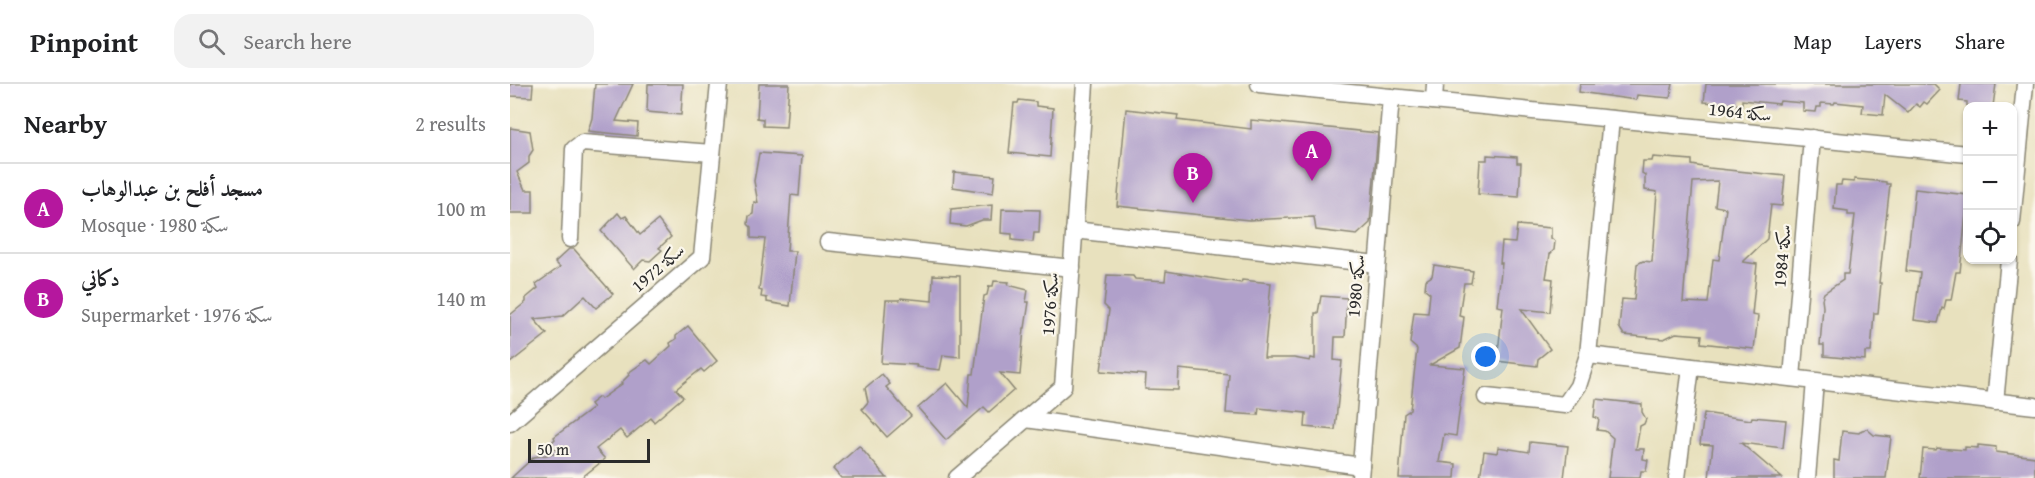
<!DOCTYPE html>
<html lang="en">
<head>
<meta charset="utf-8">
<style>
  :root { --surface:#fff; --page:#f2f2f2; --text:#202124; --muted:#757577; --line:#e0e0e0; --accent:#b5179e }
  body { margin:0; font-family:"Gentium Book Plus",Amiri,serif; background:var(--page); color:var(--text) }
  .controls { position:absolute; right:18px; top:18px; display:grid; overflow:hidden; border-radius:12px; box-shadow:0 2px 4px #0004 }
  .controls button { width:54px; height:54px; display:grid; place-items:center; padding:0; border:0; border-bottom:2px solid var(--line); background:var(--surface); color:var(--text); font:30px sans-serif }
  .scale { position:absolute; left:18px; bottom:15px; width:122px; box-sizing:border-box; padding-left:6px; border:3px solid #2b2b2b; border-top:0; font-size:16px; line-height:21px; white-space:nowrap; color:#2b2b2b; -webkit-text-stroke:4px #fbf7ec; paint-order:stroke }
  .you { position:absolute; left:976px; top:273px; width:21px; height:21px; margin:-15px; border:4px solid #fff; border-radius:50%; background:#1a73e8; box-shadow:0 0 0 9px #1a73e833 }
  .badge { display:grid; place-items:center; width:39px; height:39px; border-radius:50%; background:var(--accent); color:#fff; font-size:20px; font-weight:700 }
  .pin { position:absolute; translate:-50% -50px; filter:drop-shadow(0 2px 3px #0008) }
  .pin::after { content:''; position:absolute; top:32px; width:21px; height:18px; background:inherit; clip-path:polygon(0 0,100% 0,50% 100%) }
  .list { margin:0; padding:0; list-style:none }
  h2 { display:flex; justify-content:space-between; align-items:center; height:78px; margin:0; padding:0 24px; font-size:26px }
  h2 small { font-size:20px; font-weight:400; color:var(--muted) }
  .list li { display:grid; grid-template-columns:39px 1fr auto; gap:18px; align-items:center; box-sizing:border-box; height:90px; padding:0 24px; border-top:2px solid var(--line) }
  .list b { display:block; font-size:22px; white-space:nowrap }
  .list p { margin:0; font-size:20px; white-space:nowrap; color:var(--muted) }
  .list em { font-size:20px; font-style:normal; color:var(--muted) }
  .icon { flex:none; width:33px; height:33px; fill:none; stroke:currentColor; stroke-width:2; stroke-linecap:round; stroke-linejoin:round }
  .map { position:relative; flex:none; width:1525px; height:394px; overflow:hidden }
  header { display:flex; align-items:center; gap:36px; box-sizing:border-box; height:84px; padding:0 30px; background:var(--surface); border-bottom:2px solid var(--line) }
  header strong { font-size:28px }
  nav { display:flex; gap:33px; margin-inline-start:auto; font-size:21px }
  .search { width:420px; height:54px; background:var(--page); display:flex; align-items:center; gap:15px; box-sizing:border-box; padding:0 21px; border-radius:18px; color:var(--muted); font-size:22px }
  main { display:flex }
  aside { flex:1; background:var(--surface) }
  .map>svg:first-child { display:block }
  .building { fill:#b0a0ca; fill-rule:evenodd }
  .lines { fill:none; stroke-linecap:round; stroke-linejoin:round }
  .minor-casing { stroke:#8a8674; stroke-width:19 }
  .minor { stroke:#fff; stroke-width:16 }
  .labels { text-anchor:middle; stroke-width:4.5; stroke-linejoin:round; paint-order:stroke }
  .street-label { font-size:18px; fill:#2b2b2b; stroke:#fbf7ec }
</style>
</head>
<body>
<header>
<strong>Pinpoint</strong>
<div class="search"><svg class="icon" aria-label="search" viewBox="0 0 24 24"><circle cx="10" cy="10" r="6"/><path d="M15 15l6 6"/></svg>Search here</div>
<nav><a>Map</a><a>Layers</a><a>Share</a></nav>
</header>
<main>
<aside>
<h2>Nearby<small>2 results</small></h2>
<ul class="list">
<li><span class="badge">A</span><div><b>مسجد أفلح بن عبدالوهاب</b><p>Mosque · سكة 1980</p></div><em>100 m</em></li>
<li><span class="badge">B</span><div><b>دكاني</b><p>Supermarket · سكة 1976</p></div><em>140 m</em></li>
</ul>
</aside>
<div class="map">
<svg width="1525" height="394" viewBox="0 0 1525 394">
  <rect width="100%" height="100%" fill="#fbf7ec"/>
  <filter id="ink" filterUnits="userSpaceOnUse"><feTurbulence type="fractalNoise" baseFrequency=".0167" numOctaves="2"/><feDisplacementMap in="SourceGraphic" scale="12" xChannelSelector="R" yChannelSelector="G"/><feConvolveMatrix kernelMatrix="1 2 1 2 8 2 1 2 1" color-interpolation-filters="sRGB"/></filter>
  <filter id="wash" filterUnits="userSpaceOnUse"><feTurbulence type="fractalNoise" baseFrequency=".008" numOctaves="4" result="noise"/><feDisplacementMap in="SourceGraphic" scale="24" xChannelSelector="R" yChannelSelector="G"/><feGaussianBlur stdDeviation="1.35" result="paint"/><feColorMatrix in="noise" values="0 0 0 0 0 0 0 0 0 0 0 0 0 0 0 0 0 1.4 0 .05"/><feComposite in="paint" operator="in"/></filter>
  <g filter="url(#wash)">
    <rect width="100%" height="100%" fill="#e8e1be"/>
    <g id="blocks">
      <!-- building -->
      <g class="building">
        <polygon points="0,0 23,0 22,13 0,12"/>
        <polygon points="85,0 123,0 106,37 128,39 127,52 78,47 82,34"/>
        <polygon points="138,0 173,0 171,31 137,28"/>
        <polygon points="249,0 279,0 276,43 253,42 253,35 247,34"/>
        <polygon points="1070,0 1163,0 1160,14 1127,11 1126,16 1069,8"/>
        <polygon points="1196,0 1424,0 1430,6 1417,20 1414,18 1410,23 1406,20 1398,29 1375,11 1373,31 1352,29 1353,21 1325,18 1324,20 1311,19 1311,23 1307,23 1306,28 1293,27 1293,19 1270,17 1269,20 1232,16 1232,21 1194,18"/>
        <polygon points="1451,0 1486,0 1483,22 1457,22 1457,18 1449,17"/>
        <polygon points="509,16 526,18 526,22 543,24 540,73 499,69 504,19 508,19"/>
        <polygon points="616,25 668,31 667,36 741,45 741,36 868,49 860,139 847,151 806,146 804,133 739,136 607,122"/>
        <polygon points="0,44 20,47 23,66 19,72 19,79 7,88 15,106 23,106 23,129 0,129"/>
        <polygon points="249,69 292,72 289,112 281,111 277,167 285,167 280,222 257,218 257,214 251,213 252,207 249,206 255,155 241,154 241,143 238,140 239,132 243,130 244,118 248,119 244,97"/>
        <polygon points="977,71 1007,73 1007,79 1011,79 1009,113 968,110 970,76 977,76"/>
        <path d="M1143 73 1182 76V81L1199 84 1275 92 1272 122 1261 121 1257 155 1233 178 1247 180 1242 231 1248 232 1244 265 1191 259 1192 251 1166 249 1154 255 1114 251 1109 243 1112 215 1124 216 1127 180 1133 177 1142 178 1147 108 1135 106V91L1132 89 1133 77H1142ZM1208 97 1205 122 1216 124 1209 176 1203 175 1198 219 1173 218 1183 98Z"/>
        <polygon points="444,88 485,92 483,109 443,103"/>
        <polygon points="1344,95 1376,98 1376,100 1380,100 1369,199 1371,199 1368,229 1364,229 1361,268 1355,268 1355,276 1314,272 1314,261 1310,261 1313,223 1312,215 1314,209 1333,196 1333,190 1338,190 1345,131 1338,131 1338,127 1324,125 1326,101 1331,101 1332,97 1344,98"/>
        <polygon points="1405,105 1458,111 1450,188 1446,188 1441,216 1436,216 1434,225 1432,224 1428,239 1404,236 1410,189 1396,187"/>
        <polygon points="482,121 481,136 472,136 456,142 440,140 441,125"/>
        <polygon points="492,125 530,126 529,149 524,149 523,158 502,156 502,150 491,149"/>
        <polygon points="108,129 112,134 116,132 130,151 148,136 161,153 149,164 152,166 140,177 133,176 124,185 91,147"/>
        <polygon points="1007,141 1041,144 1041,154 1045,157 1044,166 1040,170 1036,194 1043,195 1040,228 1011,225 1040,265 1028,275 1027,282 987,277 993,223 987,222 992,179 990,179 992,158 1005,159"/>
        <polygon points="59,165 64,165 103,210 86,224 75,212 53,232 24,235 37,250 0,279 0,231 16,218 16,214 28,204 26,200 50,183 45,178"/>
        <polygon points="924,181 963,187 961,199 954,199 949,232 954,233 950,264 920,281 955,284 946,352 934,350 929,378 946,380 945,394 889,394 894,330 900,326 907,265 900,259 904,228 918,229 920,209 915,205 916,196 922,192"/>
        <polygon points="656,187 731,199 732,196 761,199 754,274 784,274 800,277 801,274 805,275 805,229 808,229 811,212 837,214 835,253 825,253 824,276 832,277 825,346 795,343 796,329 749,324 748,331 716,329 719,290 669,285 668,306 635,305 636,291 591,287 599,226 594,221 597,191 623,192 625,195 655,197"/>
        <polygon points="423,191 450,192 450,273 433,271 430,286 406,283 407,281 371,279 376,216 390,216 391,214 422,217"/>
        <polygon points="484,197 499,198 498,201 518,206 516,218 519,218 515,244 514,244 510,291 490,289 504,306 479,328 474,323 436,356 408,324 437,299 458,324 461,290 464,290 474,212 477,211 479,202 483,202"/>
        <polygon points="178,242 207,277 194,288 191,285 166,305 173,313 144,338 141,334 117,354 110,346 86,365 95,375 71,394 1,394 24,373 49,369 40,360 45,355 44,353 83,324 80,320 89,313 91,315 112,300 111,299 119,291 118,289 137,276 141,280 161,262 160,259 166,255 166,252"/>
        <polygon points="372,290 380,300 376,303 401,332 377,353 352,325 358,318 355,304"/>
        <polygon points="1086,315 1132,320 1132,328 1136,335 1134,340 1130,342 1126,365 1134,365 1133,375 1138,376 1136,387 1131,387 1130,394 1098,394 1103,354 1095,347 1087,346 1089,335 1084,333"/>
        <polygon points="1194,329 1241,336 1242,333 1276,336 1273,364 1231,359 1272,394 1199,394 1203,361 1190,360"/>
        <polygon points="1357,345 1364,351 1381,353 1376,394 1324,394 1324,376 1329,377 1332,347 1349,349 1352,346"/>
        <polygon points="1020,358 1058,362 1054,394 970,394 974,367 987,369 988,363 1019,368"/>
        <polygon points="1468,361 1486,363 1486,368 1525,373 1525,394 1410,394 1413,365 1426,366 1427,364 1455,366 1455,363 1468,364"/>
        <polygon points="349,362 377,394 331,394 323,385"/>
      </g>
    </g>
  </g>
  <g filter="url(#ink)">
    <use href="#blocks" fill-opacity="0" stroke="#8a8674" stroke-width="1.5"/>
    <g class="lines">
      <defs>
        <g id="minor">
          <polyline points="749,0 1458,70"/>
          <polyline points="924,17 925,0"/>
          <polyline points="1502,138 1515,0"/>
          <polyline points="564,146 867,180"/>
          <polyline points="60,155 64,65 72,59 202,69"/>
          <polyline points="318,158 562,184"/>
          <polyline points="1078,271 1525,322"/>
          <polyline points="1282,294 1302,54"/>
          <polyline points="976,313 1055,321 1068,302 1078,271 1101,35"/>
          <polyline points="1485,318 1499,176"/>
          <polyline points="516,335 851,382"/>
          <polyline points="0,339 192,173 209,0"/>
          <polyline points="447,394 553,303 575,0"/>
          <polyline points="850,394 881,13"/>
          <polyline points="1167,394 1181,283"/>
          <polyline points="1297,394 1305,297"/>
        </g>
      </defs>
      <!-- minor casing -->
      <use href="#minor" class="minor-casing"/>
      <!-- minor -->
      <use href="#minor" class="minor"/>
    </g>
  </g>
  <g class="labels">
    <!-- street labels -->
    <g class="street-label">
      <text transform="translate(1230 28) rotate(6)" y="6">سكة 1964</text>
      <text transform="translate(1272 172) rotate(-85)" y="6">سكة 1984</text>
      <text transform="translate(148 184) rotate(-41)" y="6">سكة 1972</text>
      <text transform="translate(846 202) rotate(-85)" y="6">سكة 1980</text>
      <text transform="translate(540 220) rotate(-86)" y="6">سكة 1976</text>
    </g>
  </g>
</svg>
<div class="controls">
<button>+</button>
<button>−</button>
<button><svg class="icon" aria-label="locate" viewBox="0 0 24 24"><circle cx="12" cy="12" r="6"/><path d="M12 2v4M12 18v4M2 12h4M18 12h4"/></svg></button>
</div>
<div class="scale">50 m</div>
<div class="you"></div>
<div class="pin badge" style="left:802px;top:97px">A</div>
<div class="pin badge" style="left:683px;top:119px">B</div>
</div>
</main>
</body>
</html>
